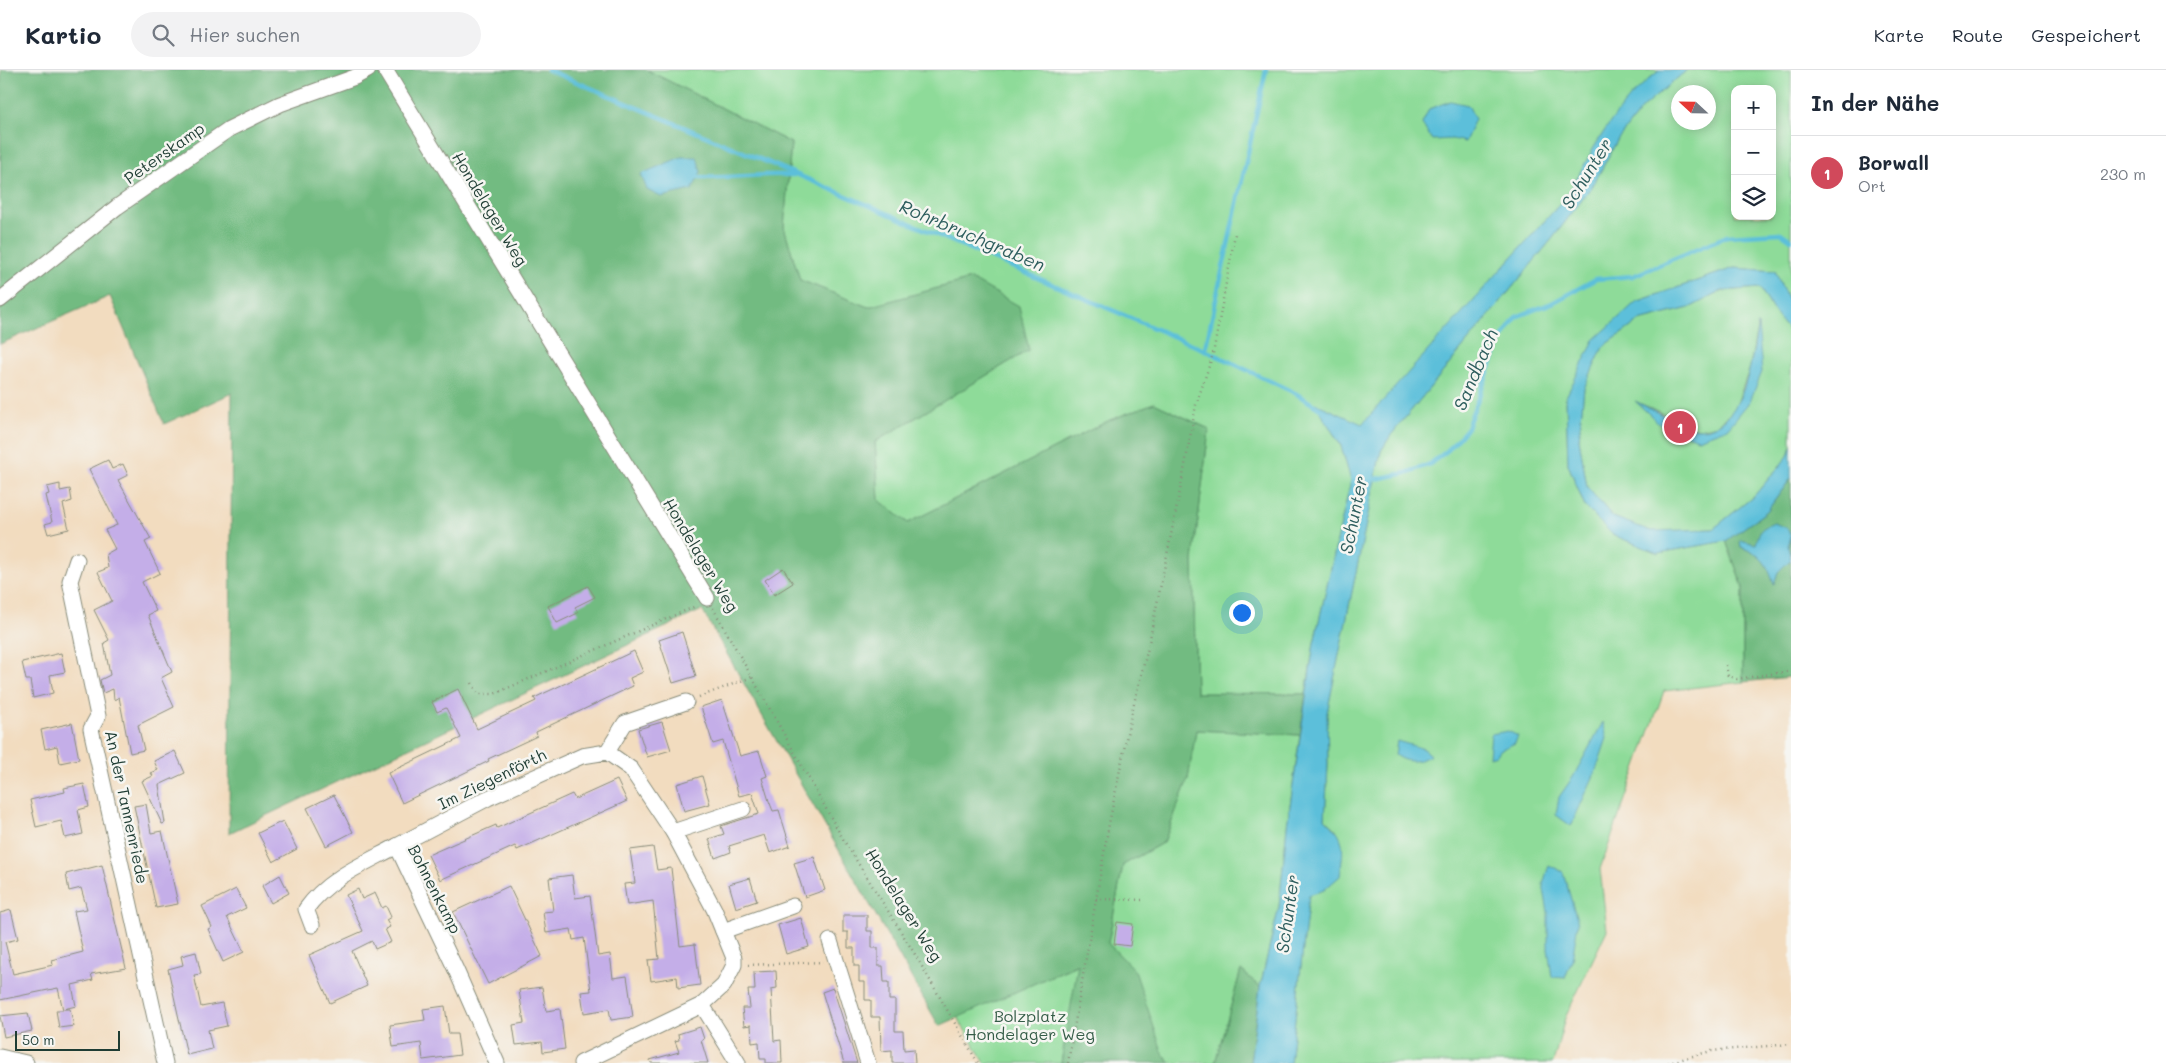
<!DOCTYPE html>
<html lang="de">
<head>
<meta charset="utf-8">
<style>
  :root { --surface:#fff; --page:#f2f2f3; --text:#1f2937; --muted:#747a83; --line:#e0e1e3; --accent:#d1495b }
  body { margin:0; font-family:Mali,sans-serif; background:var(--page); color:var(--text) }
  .controls { position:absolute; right:15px; top:15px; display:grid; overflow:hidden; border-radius:10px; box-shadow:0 2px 12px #0003 }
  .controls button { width:45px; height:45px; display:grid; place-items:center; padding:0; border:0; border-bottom:1px solid var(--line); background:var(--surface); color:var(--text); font:25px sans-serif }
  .compass { position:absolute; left:1671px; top:15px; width:45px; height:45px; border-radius:50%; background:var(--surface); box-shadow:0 2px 12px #0003; rotate:292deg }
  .scale { position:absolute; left:15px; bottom:12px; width:105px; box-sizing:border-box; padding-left:5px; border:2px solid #1f3d34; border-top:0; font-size:14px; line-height:18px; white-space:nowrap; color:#1f3d34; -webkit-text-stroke:4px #f6f6f2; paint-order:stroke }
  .you { position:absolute; left:1241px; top:542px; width:18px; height:18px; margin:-12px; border:4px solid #fff; border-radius:50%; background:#1a73e8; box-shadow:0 0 0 8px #1a73e833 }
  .badge { display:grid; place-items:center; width:32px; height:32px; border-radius:50%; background:var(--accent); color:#fff; font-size:16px; font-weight:700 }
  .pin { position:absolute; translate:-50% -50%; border:2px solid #fff; box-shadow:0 1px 5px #0006 }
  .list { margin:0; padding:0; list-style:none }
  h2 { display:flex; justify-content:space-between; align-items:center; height:65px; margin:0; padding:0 20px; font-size:21px }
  h2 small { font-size:16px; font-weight:400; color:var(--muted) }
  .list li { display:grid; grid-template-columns:32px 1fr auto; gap:15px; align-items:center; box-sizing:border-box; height:75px; padding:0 20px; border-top:1px solid var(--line) }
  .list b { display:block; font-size:19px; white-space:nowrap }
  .list p { margin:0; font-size:16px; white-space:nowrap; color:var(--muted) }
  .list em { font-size:16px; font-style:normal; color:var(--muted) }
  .icon { flex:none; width:28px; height:28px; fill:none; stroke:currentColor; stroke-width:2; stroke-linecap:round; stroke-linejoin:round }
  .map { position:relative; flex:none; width:1791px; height:993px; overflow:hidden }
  header { display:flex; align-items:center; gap:30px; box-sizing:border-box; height:70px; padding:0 25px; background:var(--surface); border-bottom:1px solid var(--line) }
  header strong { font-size:24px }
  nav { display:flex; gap:28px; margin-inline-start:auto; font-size:18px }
  .search { width:350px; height:45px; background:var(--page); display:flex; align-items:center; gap:12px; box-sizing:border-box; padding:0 18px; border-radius:28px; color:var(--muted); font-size:19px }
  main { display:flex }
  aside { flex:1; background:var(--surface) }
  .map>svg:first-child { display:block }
  .green { fill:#8edb99; stroke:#568c66; fill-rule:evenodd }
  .forest { fill:#72bb81; stroke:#487c5a }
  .water { fill:#5cbfda; stroke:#3e7e87 }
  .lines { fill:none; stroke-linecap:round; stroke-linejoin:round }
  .stream { stroke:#5cbfda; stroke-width:4.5 }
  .building { fill:#c4aee8 }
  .minor-casing { stroke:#888c7a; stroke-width:17 }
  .path { stroke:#888c7a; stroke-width:2.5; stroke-dasharray:1 4; stroke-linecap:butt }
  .minor { stroke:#fff; stroke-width:15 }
  .labels { text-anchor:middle; stroke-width:5; stroke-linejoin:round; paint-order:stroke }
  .street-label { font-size:16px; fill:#1f3d34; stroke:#f6f6f2 }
  .park-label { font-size:16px; fill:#355d48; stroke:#f6f6f2 }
  .water-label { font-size:18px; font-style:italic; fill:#2e5e5e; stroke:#f6f6f2 }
</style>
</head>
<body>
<header>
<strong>Kartio</strong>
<div class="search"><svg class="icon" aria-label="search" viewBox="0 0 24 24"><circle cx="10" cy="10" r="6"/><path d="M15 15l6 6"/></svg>Hier suchen</div>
<nav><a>Karte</a><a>Route</a><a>Gespeichert</a></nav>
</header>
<main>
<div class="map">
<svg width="1791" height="993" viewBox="0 0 1791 993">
  <rect width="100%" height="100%" fill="#f6f6f2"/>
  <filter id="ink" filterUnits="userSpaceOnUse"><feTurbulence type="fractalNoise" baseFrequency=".02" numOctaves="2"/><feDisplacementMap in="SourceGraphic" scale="10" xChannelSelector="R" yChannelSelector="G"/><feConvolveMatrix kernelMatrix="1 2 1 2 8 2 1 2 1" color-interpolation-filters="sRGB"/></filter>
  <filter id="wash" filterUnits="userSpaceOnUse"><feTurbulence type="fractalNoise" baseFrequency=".0096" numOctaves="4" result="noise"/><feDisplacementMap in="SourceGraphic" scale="20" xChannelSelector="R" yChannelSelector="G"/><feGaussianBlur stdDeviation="1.12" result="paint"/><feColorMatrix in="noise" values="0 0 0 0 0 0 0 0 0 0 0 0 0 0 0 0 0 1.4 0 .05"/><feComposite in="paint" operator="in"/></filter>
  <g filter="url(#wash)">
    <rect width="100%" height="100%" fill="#f2dcbf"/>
    <!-- green -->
    <g class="green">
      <path d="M647 0H1660C1622 30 1590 82 1568 125L1362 355 1316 334 1341 376 1351 410 1314 573 1306 624 1196 623 1193 490 1209 359 1154 333 1110 350 908 453 879 430 875 372 1029 280 971 209 868 237 800 210 784 157 791 73Z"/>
      <path d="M1687 0H1791V237L1775 201 1734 198 1636 232 1566 327 1568 394 1585 437 1658 483 1726 471 1743 517V612L1664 621 1600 799 1607 860 1565 948 1553 993H1290L1309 824 1324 820 1336 759 1325 749 1328 695 1327 643 1381 381 1391 365 1552 169 1592 117 1618 69 1642 38ZM1735 19H1772V146H1735ZM1678 22H1708V52H1678Z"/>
      <path d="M1760 218 1774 242 1791 263V376L1788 386 1754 426 1713 459 1651 462 1613 447 1587 417 1579 369 1584 318 1603 277 1639 251 1689 238 1722 221ZM1757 257 1750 331 1698 369 1637 332 1698 359 1717 355 1735 339 1750 297Z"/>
      <polygon points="1196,660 1300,665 1287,756 1279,837 1260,917 1241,900 1215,993 1170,993 1163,984 1108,873 1123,795 1164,772 1188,709"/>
      <polygon points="1079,894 1061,993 985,993 957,947"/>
    </g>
    <!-- forest -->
    <g class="forest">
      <polygon points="1,0 647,0 791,73 784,157 800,210 868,237 971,209 1019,236 1029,280 875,372 879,430 908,453 1110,350 1154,333 1209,359 1193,490 1196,623 1306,624 1300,665 1196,660 1188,709 1164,772 1123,795 1108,873 1135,901 1163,984 1170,993 1061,993 1078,894 939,956 702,540 229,763 232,323 164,354 110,226 0,274"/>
      <path d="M1791 408V484L1788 476 1757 471 1756 474 1740 471 1741 477C1762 486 1766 491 1774 513L1778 502 1789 490 1791 491V607L1743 612V517L1726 471 1767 441Z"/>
      <polygon points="1241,900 1260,917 1250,993 1215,993"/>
    </g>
    <!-- water -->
    <g class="water">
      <path d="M1660 0H1687L1642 38 1618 69 1592 117 1552 169 1391 365 1381 381 1327 643 1328 695 1325 749C1348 770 1343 778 1340 806L1324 820 1309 825 1290 993H1250L1260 917 1279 837 1287 756 1314 573 1351 410 1341 376 1315 333 1362 354 1568 125C1594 76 1615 35 1660 0Z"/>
      <polygon points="1450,31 1468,35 1475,49 1465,72 1452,69 1432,70 1422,54 1429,39"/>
      <polygon points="681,87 697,87 701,102 692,120 661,127 647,120 641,104"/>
      <polygon points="1734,198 1775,201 1791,237 1791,263 1774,242 1760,218 1722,221 1689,238 1639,251 1603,277 1584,318 1579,369 1587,417 1613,447 1651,461 1713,459 1754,426 1788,386 1791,376 1791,408 1767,441 1726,471 1658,483 1613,465 1585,437 1568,394 1566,327 1594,270 1636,232"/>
      <path d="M1758 254 1762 302 1750 331 1728 358 1698 369 1661 355 1635 331C1647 337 1688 359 1699 359 1745 359 1752 287 1758 254Z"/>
      <path d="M1774 453 1787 458 1791 467 1788 476 1791 491H1789L1778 502 1774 514C1766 492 1763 486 1741 477L1740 470 1756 474C1760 460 1759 459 1774 453Z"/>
      <polygon points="1603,652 1607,668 1595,703 1571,756 1556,745 1559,727 1573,707"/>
      <polygon points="1508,661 1518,666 1515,673 1500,680 1497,685 1489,687 1491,664"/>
      <path d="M1397 671 1424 679 1431 685C1419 692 1407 694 1395 685Z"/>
      <polygon points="1549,795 1563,802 1578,853 1572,890 1565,908 1552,907 1548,879 1548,842 1543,814"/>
    </g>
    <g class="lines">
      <!-- stream -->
      <g class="stream">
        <polyline points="548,0 798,105 1205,280 1295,323 1322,340"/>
        <path d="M698 107C730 109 762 103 794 105"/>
        <polyline points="1205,280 1266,0"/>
        <polyline points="1371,410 1406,403 1430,394 1448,380 1466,360 1500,271 1516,247 1552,233 1596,209 1633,206 1727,166 1781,163 1791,170"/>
      </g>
    </g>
    <g id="blocks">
      <!-- building -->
      <g class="building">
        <polygon points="108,390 112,399 123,394 128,405 118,410 151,469 145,472 160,503 142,512 156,541 148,545 172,602 161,608 174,637 138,655 144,680 130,683 119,627 114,630 113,619 103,623 100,610 110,605 104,573 109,570 94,540 112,531 98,502 108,498 106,484 115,479 105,460 117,455 89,399"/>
        <polygon points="60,414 60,421 70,419 72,431 63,434 69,459 48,464 45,454 52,452 46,425 49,424 47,417"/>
        <polygon points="783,498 793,513 774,525 765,510"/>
        <polygon points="588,516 595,527 575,537 578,543 557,553 548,536"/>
        <polygon points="682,562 696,606 673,613 659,570"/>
        <polygon points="634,581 643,602 630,608 633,616 536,662 537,666 488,689 489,691 402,733 388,703 461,668 446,638 437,642 432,632 458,619 477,659 536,631 534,628"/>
        <polygon points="61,583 65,602 50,605 53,623 33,628 30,610 26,610 22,592"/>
        <polygon points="722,630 740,686 759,681 767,706 762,708 769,731 773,741 779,740 790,776 770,783 764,765 729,776 731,782 715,788 709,769 724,764 721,756 759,744 752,723 739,726 723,671 713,674 701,637"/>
        <polygon points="662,652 671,680 647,687 638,659"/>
        <polygon points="72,653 79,689 60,693 57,676 45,679 41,660"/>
        <polygon points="175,681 185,703 159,715 165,753 162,754 142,711 153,706 151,703 158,700 154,691"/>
        <polygon points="702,706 710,734 684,741 677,714"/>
        <polygon points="617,710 627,731 517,780 515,776 440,810 428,785 496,755 497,758 572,724 575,729"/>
        <polygon points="84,714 89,737 78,740 83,764 65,768 61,751 36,757 30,730 65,722 64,718"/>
        <polygon points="334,725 353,762 326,776 307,738"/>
        <polygon points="146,734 151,763 162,761 178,834 156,838 134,736"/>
        <polygon points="283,751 297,779 273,792 258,763"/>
        <polygon points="653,777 657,800 671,798 680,876 695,874 700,915 678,918 677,907 651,911 648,890 659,889 653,831 627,835 624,814 635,813 630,780"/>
        <polygon points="814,787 825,820 805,827 794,793"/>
        <polygon points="102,795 126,898 91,904 93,910 72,915 76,936 64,939 70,939 74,956 59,958 56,940 63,940 58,918 0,930 0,843 11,840 18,869 5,872 13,904 53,895 52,890 83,882 74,841 87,839 81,818 69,821 66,804"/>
        <polygon points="280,805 289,823 271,833 262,816"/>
        <polygon points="572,805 575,828 590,826 598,886 610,884 613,908 627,906 633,947 611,950 609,939 584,943 581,922 591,921 584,868 573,870 571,859 546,863 543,842 553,841 549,808"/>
        <polygon points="750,808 757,831 736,838 729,814"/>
        <polygon points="509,816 542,886 488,914 453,842"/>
        <polygon points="236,819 246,838 227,847 244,882 223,892 208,859 212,857 202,836"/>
        <polygon points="358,819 362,829 375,823 382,838 386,836 391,847 386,850 390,857 385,859 391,872 375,879 372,871 352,881 367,916 330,933 309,885 363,861 346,825"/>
        <polygon points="843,845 867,845 867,861 872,861 872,878 878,878 878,896 883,896 884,912 889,912 889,930 895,930 895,961 903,961 904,980 914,979 915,993 892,993 892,980 881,981 880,947 871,947 871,930 865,930 865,912 859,912 859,896 854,896 854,878 848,878 848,862 843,862"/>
        <polygon points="801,848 809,877 786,884 778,855"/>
        <polygon points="1117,852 1133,854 1130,876 1114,874"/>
        <polygon points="196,882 201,904 194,905 201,937 222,933 227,956 208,960 212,979 187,985 168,899 183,895 181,886"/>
        <polygon points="776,901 777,918 771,919 772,936 774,971 781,970 782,993 766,993 766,989 760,989 759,972 752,973 751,955 744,956 742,938 750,938 748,920 755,920 754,902"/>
        <polygon points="542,917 546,941 560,939 565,979 543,982 542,972 516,975 513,955 524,953 519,920"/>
        <polygon points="833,918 857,993 844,993 822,922"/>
        <polygon points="445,936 449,964 457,964 460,985 423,990 421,973 393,977 390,955 425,950 423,939"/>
        <polygon points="28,943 32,961 4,967 0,946"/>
        <polygon points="700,957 704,969 701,970 708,993 651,993 650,990 679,982 675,971 679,970 678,964"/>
      </g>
    </g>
  </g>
  <g filter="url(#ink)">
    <use href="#blocks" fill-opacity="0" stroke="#888c7a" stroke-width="1"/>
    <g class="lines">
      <defs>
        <g id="minor">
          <polyline points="385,0 707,528"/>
          <polyline points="0,230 117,137 229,59 280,34 355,7 368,0"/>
          <polyline points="77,490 70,511 98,646 91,659 165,993"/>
          <polyline points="607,682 625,653 686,632"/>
          <polyline points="673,762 743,739"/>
          <polyline points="397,776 488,728 582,686 607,682 631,699 673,762 714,839 734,888 734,895 724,915 702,935 581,993"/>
          <path d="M312 855 306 839C328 808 364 794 397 776L456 900 497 993"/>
          <polyline points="723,861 793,836"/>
          <polyline points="830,871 868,993"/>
          <polyline points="702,935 738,993"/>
          <polyline points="0,987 26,993"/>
        </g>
      </defs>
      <!-- minor casing -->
      <use href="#minor" class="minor-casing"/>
      <!-- path -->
      <g class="path">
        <polyline points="713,538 843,769 913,881 978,993"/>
        <polyline points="1726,595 1728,606 1737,609 1791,601"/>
        <polyline points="472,613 478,624 494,624 696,536"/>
        <polyline points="699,627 752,607"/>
        <polyline points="1096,829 1146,830"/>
        <polyline points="748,895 823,892"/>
        <polyline points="1068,993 1109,754 1131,645 1148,578 1183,406 1196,335 1213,284 1235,164"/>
        <polyline points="1668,993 1711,981 1791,974"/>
      </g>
      <!-- minor -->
      <use href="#minor" class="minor"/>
    </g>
  </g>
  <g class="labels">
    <!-- street labels -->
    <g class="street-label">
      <text transform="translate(164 83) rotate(-35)" y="6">Peterskamp</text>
      <text transform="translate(490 139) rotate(59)" y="6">Hondelager Weg</text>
      <text transform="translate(701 485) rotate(59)" y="6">Hondelager Weg</text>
      <text transform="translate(492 709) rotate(-26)" y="6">Im Ziegenförth</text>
      <text transform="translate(127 737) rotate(78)" y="6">An der Tannenriede</text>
      <text transform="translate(435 819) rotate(63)" y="6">Bohnenkamp</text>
      <text transform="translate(904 835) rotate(58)" y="6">Hondelager Weg</text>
    </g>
    <!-- park labels -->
    <g class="park-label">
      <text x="1030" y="952">Bolzplatz<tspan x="1030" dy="18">Hondelager Weg</tspan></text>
    </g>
    <!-- water labels -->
    <g class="water-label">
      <text transform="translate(1587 104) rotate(-58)" y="6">Schunter</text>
      <text transform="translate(972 166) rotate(23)" y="6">Rohrbruchgraben</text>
      <text transform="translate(1476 300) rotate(-67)" y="6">Sandbach</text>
      <text transform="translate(1354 445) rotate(-79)" y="6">Schunter</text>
      <text transform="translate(1288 844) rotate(-82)" y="6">Schunter</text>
    </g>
  </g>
</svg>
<div class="controls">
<button>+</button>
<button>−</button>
<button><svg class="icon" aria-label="layers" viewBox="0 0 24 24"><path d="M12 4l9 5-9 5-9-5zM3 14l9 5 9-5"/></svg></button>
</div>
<svg class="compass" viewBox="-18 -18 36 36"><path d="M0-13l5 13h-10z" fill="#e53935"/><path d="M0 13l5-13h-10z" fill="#747a83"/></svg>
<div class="scale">50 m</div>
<div class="you"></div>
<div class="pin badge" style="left:1680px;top:357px">1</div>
</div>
<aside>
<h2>In der Nähe<small></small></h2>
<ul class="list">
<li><span class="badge">1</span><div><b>Borwall</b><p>Ort</p></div><em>230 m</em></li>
</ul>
</aside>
</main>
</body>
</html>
